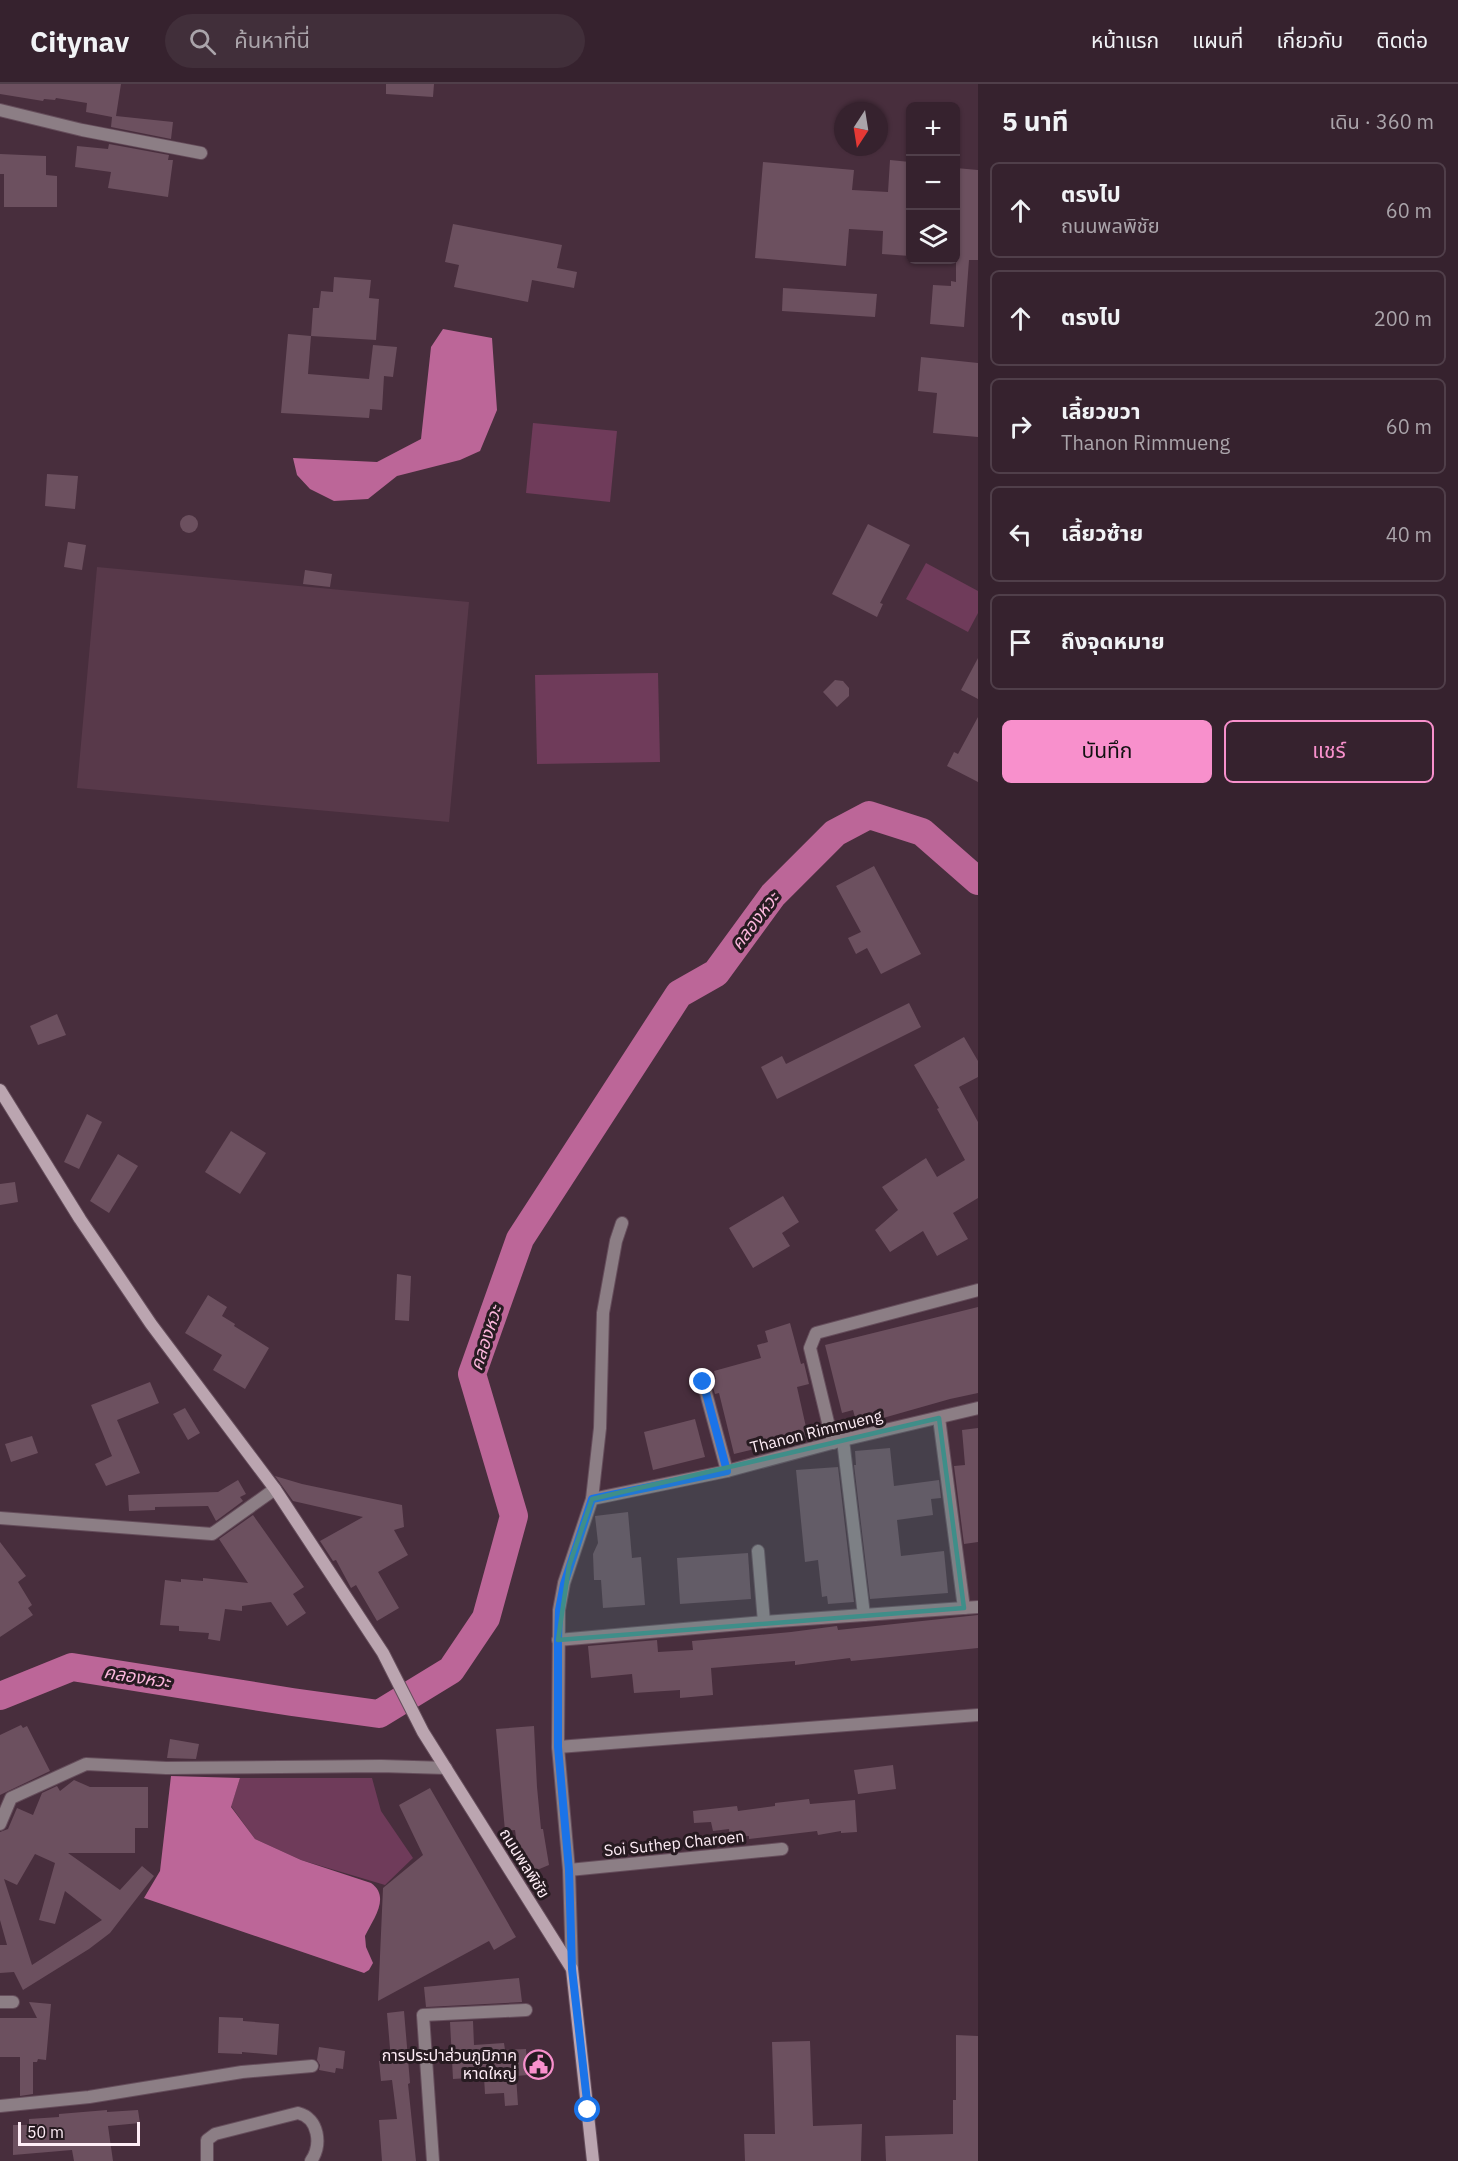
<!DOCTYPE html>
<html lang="th">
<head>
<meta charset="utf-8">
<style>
  :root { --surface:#36222e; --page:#412f3a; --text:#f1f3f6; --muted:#aaa4aa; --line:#503f4a; --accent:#f890cc }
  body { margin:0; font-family:"IBM Plex Sans","Noto Sans Thai",sans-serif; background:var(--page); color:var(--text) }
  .controls { position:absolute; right:18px; top:18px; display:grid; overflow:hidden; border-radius:9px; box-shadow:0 2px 4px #0004 }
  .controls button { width:54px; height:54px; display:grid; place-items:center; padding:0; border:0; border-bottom:2px solid var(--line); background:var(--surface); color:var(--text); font:30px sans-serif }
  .compass { position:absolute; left:834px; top:18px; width:54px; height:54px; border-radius:50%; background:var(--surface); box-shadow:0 2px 4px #0004; rotate:192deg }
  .scale { position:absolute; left:18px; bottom:15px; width:122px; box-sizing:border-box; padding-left:6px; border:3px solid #feedf6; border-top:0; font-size:16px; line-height:21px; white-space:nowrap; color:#feedf6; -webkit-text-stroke:4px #271b21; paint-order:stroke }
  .stop { position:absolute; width:18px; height:18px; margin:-14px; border:4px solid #1a73e8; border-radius:50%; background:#fff }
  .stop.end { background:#1a73e8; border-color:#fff; box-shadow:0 2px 6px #0008 }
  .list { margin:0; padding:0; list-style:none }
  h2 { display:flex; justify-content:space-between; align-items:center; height:78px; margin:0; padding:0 24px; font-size:26px }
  h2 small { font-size:20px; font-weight:400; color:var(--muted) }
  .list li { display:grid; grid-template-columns:39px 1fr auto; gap:18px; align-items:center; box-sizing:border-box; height:96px; margin:0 12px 12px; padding:0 12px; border:2px solid var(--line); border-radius:9px }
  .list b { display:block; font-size:22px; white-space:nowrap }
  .list p { margin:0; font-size:20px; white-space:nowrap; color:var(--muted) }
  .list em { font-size:20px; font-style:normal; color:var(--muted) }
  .actions { display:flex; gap:12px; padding:18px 24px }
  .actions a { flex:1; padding:14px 0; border:2px solid var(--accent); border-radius:9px; text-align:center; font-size:21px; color:var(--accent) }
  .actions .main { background:var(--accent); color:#111 }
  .icon { flex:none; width:33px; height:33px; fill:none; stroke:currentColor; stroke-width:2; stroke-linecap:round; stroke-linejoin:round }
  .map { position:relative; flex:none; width:978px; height:2077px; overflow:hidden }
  header { display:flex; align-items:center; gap:36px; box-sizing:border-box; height:84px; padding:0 30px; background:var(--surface); border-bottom:2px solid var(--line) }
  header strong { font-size:28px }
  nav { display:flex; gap:33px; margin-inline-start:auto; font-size:21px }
  .search { width:420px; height:54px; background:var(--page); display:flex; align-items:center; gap:15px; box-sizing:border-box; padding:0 21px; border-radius:33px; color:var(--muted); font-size:22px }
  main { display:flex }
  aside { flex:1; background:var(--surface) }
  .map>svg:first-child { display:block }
  .built { fill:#58394a }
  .green { fill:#6f3b5a }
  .water { fill:#bc6698 }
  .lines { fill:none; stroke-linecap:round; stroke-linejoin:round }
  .river { stroke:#bc6698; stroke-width:28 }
  .building { fill:#6c505f; fill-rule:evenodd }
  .street-casing { stroke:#654d5b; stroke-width:14 }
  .secondary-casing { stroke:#654d5b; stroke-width:14 }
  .street { stroke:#8c7e85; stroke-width:12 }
  .secondary { stroke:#bba5b0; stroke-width:12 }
  .route { stroke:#1a73e8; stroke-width:8 }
  .marked { fill:#3f8e89; fill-opacity:0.2; stroke:#3f8e89; stroke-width:4.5; stroke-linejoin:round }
  .labels { text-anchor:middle; stroke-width:6; stroke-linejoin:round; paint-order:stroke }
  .street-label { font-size:16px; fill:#feedf6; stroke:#271b21 }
  .poi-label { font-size:16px; fill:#feedf6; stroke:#271b21; text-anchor:end }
  .water-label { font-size:18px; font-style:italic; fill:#fbb6dc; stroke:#271b21 }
</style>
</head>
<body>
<header>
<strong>Citynav</strong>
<div class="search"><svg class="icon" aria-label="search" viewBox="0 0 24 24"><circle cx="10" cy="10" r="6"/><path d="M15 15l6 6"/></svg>ค้นหาที่นี่</div>
<nav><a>หน้าแรก</a><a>แผนที่</a><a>เกี่ยวกับ</a><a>ติดต่อ</a></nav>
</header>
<main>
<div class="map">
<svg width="978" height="2077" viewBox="0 0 978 2077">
  <rect width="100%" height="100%" fill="#482e3d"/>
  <!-- built -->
  <polygon class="built" points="97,483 469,518 449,738 77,704"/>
  <!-- green -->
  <g class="green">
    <polygon points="533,339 617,347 610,418 526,409"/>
    <polygon points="926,479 978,507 978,529 968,548 906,515"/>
    <polygon points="658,589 660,678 537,680 535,591"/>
    <polygon points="240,1694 372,1694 381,1727 413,1774 385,1801 301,1776 255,1755 231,1722"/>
  </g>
  <!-- water -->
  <g class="water">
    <polygon points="443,245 492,254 497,326 480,367 460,376 397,392 368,415 334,417 310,405 297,391 293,374 377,378 421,355 431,263"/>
    <path d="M171 1692 240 1694 231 1723 255 1755 301 1776 371 1799C391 1813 373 1835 365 1852L366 1863 373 1879 369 1886 364 1889 144 1814 160 1787Z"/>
  </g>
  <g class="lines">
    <!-- river -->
    <polyline class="river" points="0,1612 72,1583 292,1618 379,1630 451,1586 486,1534 514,1432 472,1290 520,1155 679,910 716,889 773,811 835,749 869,731 922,748 978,797"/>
  </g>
  <!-- building -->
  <g class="building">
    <polygon points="0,0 121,0 116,32 173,38 171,55 111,43 112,33 86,28 87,19 56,14 55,16 44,15 43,17 0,10"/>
    <polygon points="386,0 434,0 433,13 386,10"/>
    <polygon points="109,60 169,71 168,76 173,76 168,113 108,104 111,88 75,83 77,62 108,65"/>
    <polygon points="0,70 46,72 46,91 57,92 57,123 4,123 4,90 0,90"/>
    <polygon points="890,76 910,78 910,172 882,170 883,147 849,145 846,182 755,174 763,78 854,86 852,106 888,108"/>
    <polygon points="956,84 978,86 978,176 969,176 964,243 930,240 933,201 951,202 951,197 956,198"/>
    <polygon points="453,140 562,161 557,184 577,188 574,204 532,196 528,218 454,203 459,181 445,178"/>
    <polygon points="334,193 371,196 369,214 379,215 376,256 311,252 313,224 319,224 321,207 333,208"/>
    <polygon points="783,204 877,210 875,233 782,227"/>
    <polygon points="288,250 311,252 308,290 369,295 373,261 397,263 393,293 384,292 382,326 370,325 369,334 281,329"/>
    <polygon points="921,273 978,279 978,353 933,349 937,309 918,307"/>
    <polygon points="47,390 78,392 75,425 45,422"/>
    <circle cx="189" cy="440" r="9"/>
    <polygon points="868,440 910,461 880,519 883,520 877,533 832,510"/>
    <polygon points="68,458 86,461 82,486 64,483"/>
    <polygon points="305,486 332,490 330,503 303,500"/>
    <polygon points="978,574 978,615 961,606"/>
    <polygon points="835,596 843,597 849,604 849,612 837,623 823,608"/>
    <polygon points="978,633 978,698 947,682 954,668 958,670"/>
    <polygon points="874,782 921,870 881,890 867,864 856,870 848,854 861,848 836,802"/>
    <polygon points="909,919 921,943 777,1015 761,983 782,972 786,980"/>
    <polygon points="57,930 66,951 38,961 30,942"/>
    <polygon points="964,953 978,977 978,993 959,1003 978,1038 978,1114 953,1129 968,1155 937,1172 923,1147 890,1168 875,1146 898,1126 882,1103 926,1074 937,1093 965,1076 937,1025 939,1024 914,981"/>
    <polygon points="87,1030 102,1038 79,1085 64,1078"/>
    <polygon points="231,1047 266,1069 240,1110 205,1088"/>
    <polygon points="118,1070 138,1082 109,1129 90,1117"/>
    <polygon points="15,1098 18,1118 0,1121 0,1100"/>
    <polygon points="783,1112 799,1138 782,1149 790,1162 753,1184 729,1144"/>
    <polygon points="397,1190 411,1192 409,1237 395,1236"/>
    <polygon points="208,1211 227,1223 222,1232 235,1240 234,1242 269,1264 245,1305 213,1286 222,1271 185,1249"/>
    <polygon points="978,1223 978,1309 950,1315 869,1338 868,1334 856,1337 853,1326 842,1329 825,1261"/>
    <polygon points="790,1239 801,1280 804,1279 809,1300 797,1303 808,1352 734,1370 719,1309 715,1310 711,1297 716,1295 714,1287 761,1274 757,1261 768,1258 765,1247"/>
    <polygon points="150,1298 159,1319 117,1336 140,1389 106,1402 95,1380 112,1372 91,1321"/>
    <polygon points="185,1324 200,1349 188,1356 173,1330"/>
    <polygon points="695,1335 705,1373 653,1386 644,1348"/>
    <polygon points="978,1344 978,1458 964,1460 954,1382 965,1381 962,1346"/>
    <polygon points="32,1352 38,1369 11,1378 5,1360"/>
    <polygon points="890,1364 894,1402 939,1396 941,1414 931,1415 933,1431 897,1436 901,1472 944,1467 948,1509 870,1515 854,1381 856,1381 855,1367"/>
    <polygon points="838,1383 854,1518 828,1520 827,1512 822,1513 818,1476 805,1478 796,1386"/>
    <polygon points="275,1392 302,1400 402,1421 404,1443 394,1446 408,1471 378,1488 399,1524 377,1537 356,1501 351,1504 336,1476 333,1477 320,1457 363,1433 293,1417"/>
    <polygon points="238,1396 246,1410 240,1413 243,1417 216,1437 208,1422 155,1423 155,1426 129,1427 128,1411 218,1408"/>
    <polygon points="628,1428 632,1474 641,1473 645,1521 603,1524 601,1496 594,1496 593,1470 598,1459 595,1432"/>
    <polygon points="253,1431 304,1503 293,1510 306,1529 287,1542 271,1518 242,1522 242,1527 225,1525 220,1557 208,1555 209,1549 179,1547 179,1542 160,1541 165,1496 181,1498 181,1495 203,1497 203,1494 248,1499 219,1455"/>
    <polygon points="0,1458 26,1492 18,1498 32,1521 28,1524 33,1531 0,1553"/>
    <polygon points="748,1469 751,1515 680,1520 677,1474"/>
    <polygon points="978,1531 978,1564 851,1577 850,1574 795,1581 795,1577 711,1584 713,1611 680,1614 680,1606 634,1609 632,1590 591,1594 588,1562 657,1556 658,1568 693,1566 692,1557 791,1548 837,1542 838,1546"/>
    <polygon points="21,1641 23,1644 27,1642 50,1687 0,1711 0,1651"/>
    <polygon points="534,1642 537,1703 541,1745 543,1745 549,1781 525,1791 516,1775 519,1775 515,1746 505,1747 496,1645"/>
    <polygon points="170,1655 199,1660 196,1675 167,1674"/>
    <polygon points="893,1681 896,1705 858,1710 854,1686"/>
    <path d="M74 1696 90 1703H148V1744H135V1769H68L120 1806 142 1782 154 1792 110 1849 89 1865 23 1906 14 1888 0 1889V1861H7L0 1836V1748L8 1745 17 1724 33 1731 42 1709 57 1702 60 1707ZM35 1770 55 1779 39 1836 55 1840 65 1807 102 1836 32 1881 4 1795 17 1801Z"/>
    <polygon points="430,1704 516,1853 494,1866 489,1857 378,1917 383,1804 423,1771 399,1721"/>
    <polygon points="809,1715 810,1720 855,1716 857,1748 841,1749 841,1747 818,1751 817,1747 749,1755 749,1752 730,1753 729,1745 713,1747 711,1738 694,1739 693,1727 737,1722 738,1727 775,1722 775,1719"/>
    <polygon points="519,1894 522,1918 426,1923 424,1903"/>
    <polygon points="29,1918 51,1920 46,1976 38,1975 37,1978 33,1978 33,2010 20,2012 20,1973 0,1973 0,1934 37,1934"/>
    <polygon points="404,1927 410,1999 408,2000 416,2077 382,2077 379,2036 397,2035 392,1996 381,1997 379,1977 391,1976 387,1929"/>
    <polygon points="219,1933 243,1934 243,1937 279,1940 277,1971 242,1968 242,1970 218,1969"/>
    <polygon points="473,1937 474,1961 504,1959 505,1966 526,1965 528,1991 516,1992 518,2021 505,2022 504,2009 485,2010 484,1993 453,1995 450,1938"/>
    <polygon points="956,1951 978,1952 978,2077 886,2077 885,2052 953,2050 953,2016 956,2016"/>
    <polygon points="810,1957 813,2042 862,2040 861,2077 745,2077 744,2050 775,2050 772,1958"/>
    <polygon points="319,1963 345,1967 343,1985 336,1984 335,1989 319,1986 320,1981 317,1976"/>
    <polygon points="107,2026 107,2028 138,2026 140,2039 108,2042 113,2077 74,2077 72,2066 13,2071 13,2041 29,2041 29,2035 59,2033 59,2030"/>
  </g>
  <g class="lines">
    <defs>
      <g id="street">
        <polyline points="0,26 82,46 201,69"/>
        <polyline points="703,1298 727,1387"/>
        <polyline points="939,1334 964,1524"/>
        <polyline points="843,1356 864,1531"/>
        <polyline points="833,1359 810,1264 816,1249 978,1206"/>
        <polyline points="592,1415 727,1387 843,1356 978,1324"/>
        <polyline points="0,1434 212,1450 275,1405"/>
        <polyline points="758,1467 764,1538"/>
        <polyline points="558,1556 764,1538 978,1523"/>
        <polyline points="558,1663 978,1631"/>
        <polyline points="0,1740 11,1714 86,1680 166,1684 381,1682 446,1684"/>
        <polyline points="569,1786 782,1765"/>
        <polyline points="572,1885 569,1786 558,1663 559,1526 564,1499 592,1415 600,1344 603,1229 616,1157 622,1139"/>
        <polyline points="0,1918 13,1918"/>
        <polyline points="0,2022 89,2013 242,1988 312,1982"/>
        <path d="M207 2077V2056L215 2050 298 2029C319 2034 322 2061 311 2077"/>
        <polyline points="433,2077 423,1931 526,1926"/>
      </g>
      <polyline id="secondary" points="0,1006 80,1135 151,1240 275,1405 383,1569 423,1648 572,1885 593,2077"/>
    </defs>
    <!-- street casing -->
    <use href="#street" class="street-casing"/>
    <!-- secondary casing -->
    <use href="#secondary" class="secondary-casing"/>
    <!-- street -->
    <use href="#street" class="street"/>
    <!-- secondary -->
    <use href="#secondary" class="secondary"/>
  </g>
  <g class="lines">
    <!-- route -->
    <polyline class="route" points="588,2026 572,1885 569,1786 558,1663 558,1556 559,1526 564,1500 592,1415 727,1387 703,1298"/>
  </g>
  <!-- marked area -->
  <path class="marked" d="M939 1334 964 1524 558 1556 569 1482 592 1415Z"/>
  <!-- icons -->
  <defs>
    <symbol id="civic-ring" viewBox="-11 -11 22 22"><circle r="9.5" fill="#271b21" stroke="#f890cc" stroke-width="1.5"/><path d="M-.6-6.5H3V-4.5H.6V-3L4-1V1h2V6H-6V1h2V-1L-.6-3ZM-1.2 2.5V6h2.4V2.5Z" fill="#f890cc"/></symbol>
  </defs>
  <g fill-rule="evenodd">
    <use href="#civic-ring" x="522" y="1964" width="33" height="33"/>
  </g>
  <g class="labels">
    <!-- street labels -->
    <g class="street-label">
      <text transform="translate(816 1347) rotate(-14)" y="6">Thanon Rimmueng</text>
      <text transform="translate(674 1759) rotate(-6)" y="6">Soi Suthep Charoen</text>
      <text transform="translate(525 1779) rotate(58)" y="6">ถนนพลพิชัย</text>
    </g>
    <!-- poi labels -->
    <g class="poi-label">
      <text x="517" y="1977">การประปาส่วนภูมิภาค<tspan x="517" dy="18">หาดใหญ่</tspan></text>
    </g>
    <!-- water labels -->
    <g class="water-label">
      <text transform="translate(755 837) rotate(-53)" y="6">คลองหวะ</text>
      <text transform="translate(486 1254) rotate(-72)" y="6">คลองหวะ</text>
      <text transform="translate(137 1593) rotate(9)" y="6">คลองหวะ</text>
    </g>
  </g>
</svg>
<div class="controls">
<button>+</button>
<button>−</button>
<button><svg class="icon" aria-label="layers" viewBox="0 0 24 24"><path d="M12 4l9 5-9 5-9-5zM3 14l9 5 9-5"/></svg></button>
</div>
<svg class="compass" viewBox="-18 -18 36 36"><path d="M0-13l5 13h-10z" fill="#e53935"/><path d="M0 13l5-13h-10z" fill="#aaa4aa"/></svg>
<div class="scale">50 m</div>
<div class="stop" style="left:588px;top:2026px"></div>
<div class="stop end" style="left:703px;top:1298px"></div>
</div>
<aside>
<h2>5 นาที<small>เดิน · 360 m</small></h2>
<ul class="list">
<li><svg class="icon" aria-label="ahead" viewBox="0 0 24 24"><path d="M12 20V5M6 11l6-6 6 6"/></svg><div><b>ตรงไป</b><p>ถนนพลพิชัย</p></div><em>60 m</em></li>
<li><svg class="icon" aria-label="ahead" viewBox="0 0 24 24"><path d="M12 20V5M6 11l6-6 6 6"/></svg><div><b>ตรงไป</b></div><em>200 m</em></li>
<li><svg class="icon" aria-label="right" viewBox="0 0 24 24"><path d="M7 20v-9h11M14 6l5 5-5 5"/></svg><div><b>เลี้ยวขวา</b><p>Thanon Rimmueng</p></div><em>60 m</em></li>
<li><svg class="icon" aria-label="left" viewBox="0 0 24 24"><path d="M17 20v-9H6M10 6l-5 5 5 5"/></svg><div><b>เลี้ยวซ้าย</b></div><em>40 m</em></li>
<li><svg class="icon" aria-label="arrive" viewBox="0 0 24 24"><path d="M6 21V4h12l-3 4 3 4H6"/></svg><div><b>ถึงจุดหมาย</b></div></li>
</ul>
<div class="actions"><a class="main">บันทึก</a><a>แชร์</a></div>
</aside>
</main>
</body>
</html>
